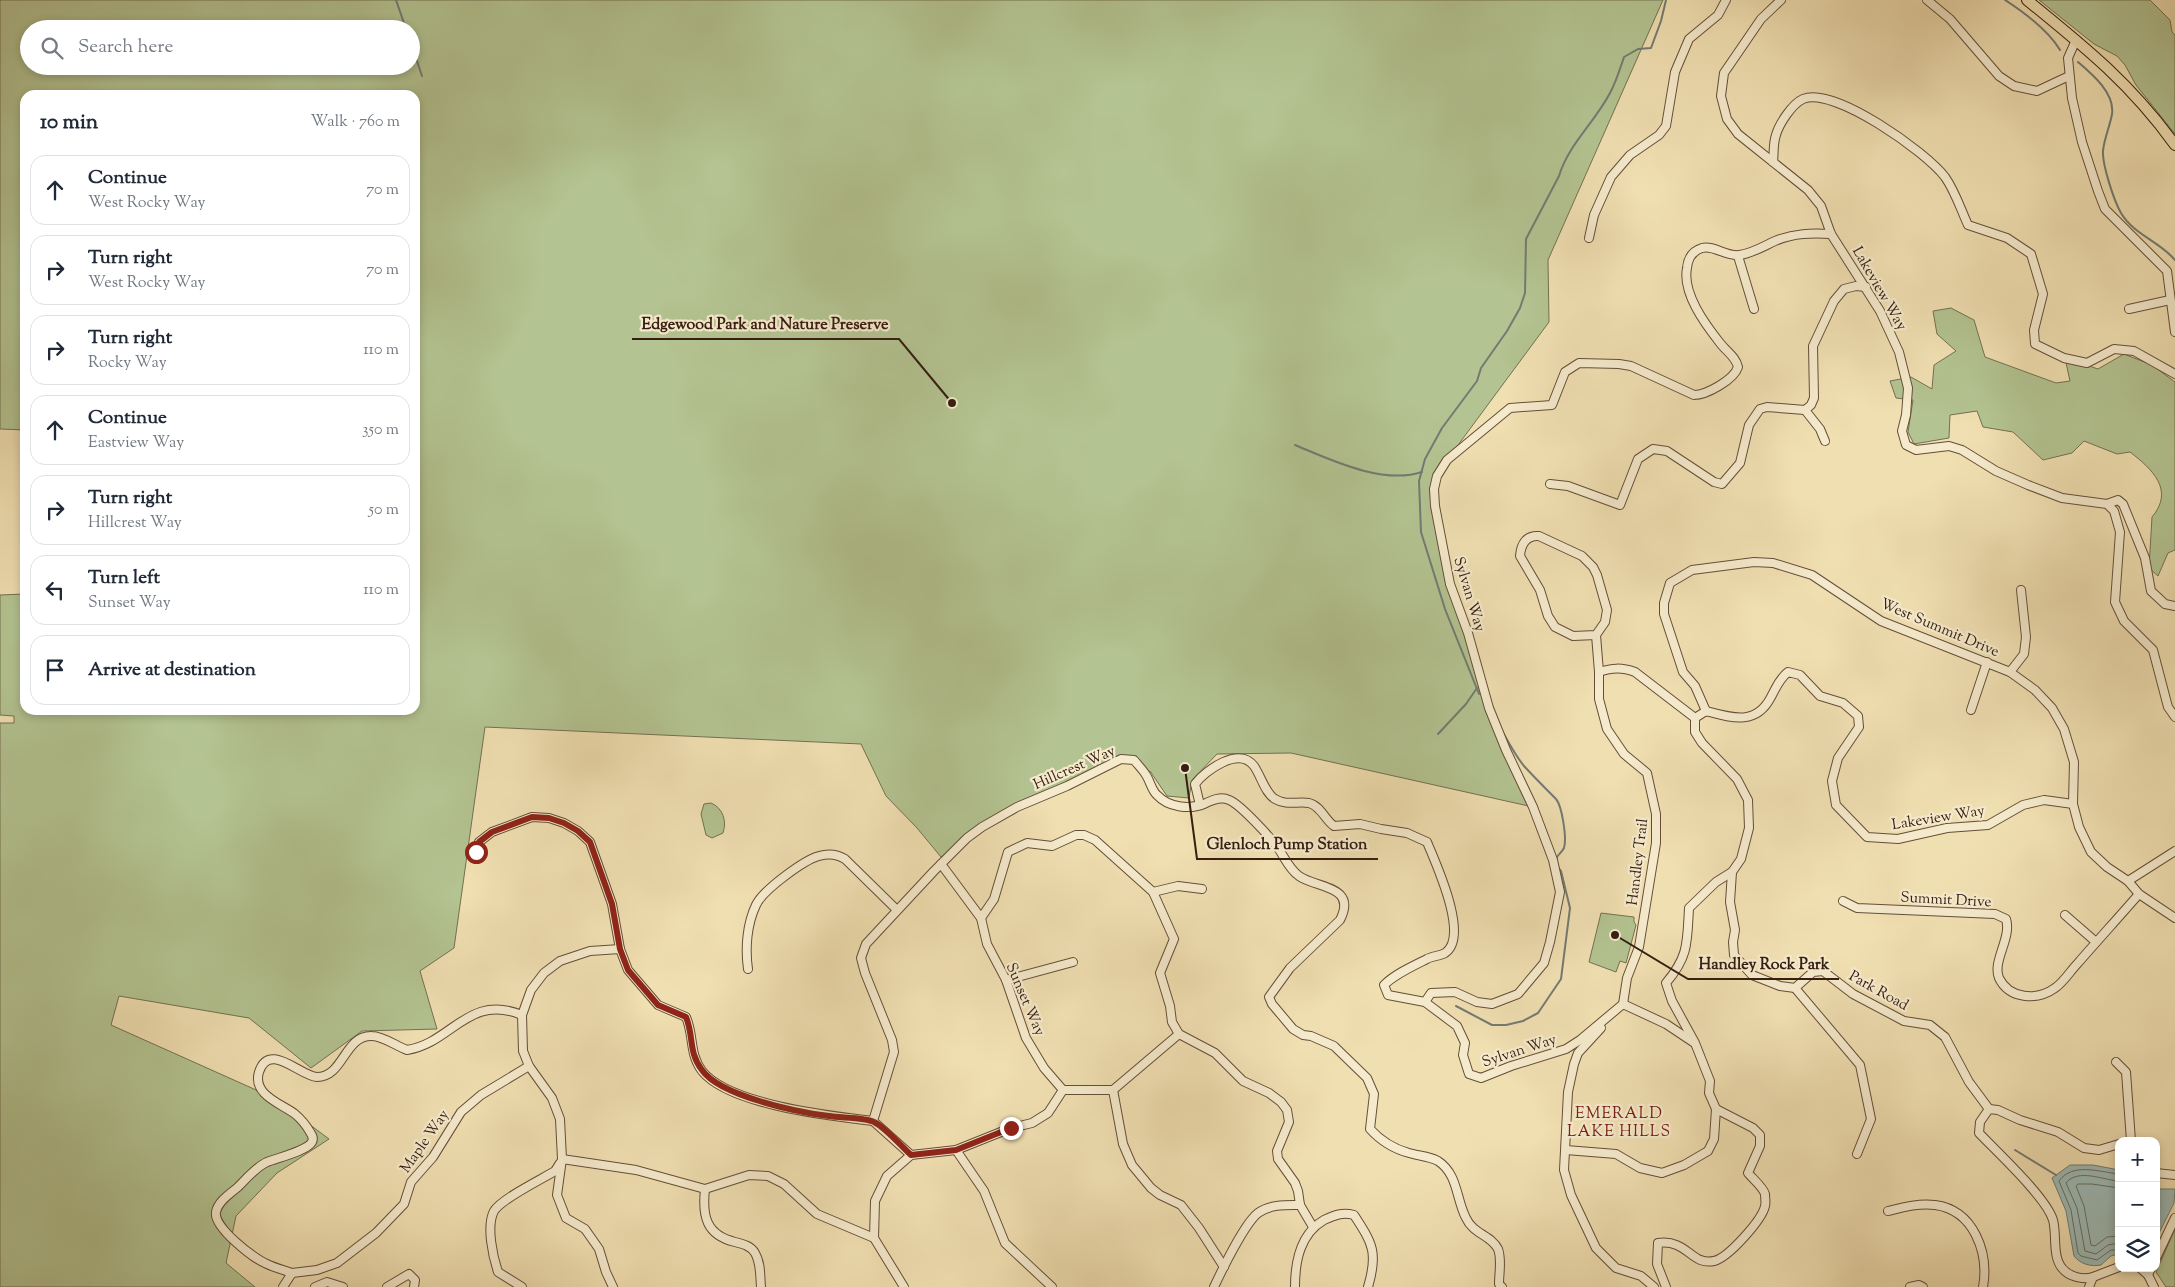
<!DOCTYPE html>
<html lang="en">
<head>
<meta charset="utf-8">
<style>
  :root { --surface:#fff; --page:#f6f6f7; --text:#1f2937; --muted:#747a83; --line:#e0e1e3 }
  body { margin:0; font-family:"Sorts Mill Goudy",serif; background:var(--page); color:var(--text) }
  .controls { position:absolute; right:15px; bottom:15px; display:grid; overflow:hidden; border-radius:10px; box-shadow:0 2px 8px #0003 }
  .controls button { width:45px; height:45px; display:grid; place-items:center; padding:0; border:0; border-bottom:1px solid var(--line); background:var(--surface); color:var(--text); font:25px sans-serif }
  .stop { position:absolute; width:15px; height:15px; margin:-11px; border:4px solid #8f2418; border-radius:50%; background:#fff }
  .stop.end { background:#8f2418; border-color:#fff; box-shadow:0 1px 5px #0008 }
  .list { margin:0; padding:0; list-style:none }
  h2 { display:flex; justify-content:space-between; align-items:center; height:65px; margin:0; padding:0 20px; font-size:21px }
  h2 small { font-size:16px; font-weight:400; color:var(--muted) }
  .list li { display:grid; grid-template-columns:32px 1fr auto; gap:15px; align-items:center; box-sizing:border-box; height:70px; margin:0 10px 10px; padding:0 10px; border:1px solid var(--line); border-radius:15px }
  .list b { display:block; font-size:19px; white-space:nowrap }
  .list p { margin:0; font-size:16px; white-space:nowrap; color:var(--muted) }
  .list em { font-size:16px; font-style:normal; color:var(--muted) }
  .icon { flex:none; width:28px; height:28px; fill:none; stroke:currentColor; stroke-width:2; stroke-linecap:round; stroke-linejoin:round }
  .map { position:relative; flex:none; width:2175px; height:1287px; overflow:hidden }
  .search { position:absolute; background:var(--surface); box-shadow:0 2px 8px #0003; left:20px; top:20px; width:400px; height:55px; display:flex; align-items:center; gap:12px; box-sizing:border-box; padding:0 18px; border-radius:28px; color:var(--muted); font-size:19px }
  .panel { position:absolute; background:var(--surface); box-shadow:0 2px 8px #0003; left:20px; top:90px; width:400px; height:625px; border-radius:15px }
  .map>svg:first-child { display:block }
  .green { fill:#b3c391; stroke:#747051; fill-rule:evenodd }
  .water { fill:#9dbab5; stroke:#737b73 }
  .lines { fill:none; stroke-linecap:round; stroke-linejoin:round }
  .shore { stroke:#696c63; stroke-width:1 }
  .stream { stroke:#737b73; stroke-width:2 }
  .minor-casing { stroke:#644e39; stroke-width:10 }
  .major-casing { stroke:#351d11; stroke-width:12 }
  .minor { stroke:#f5eacc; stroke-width:8 }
  .major { stroke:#f0dfb1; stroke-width:10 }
  .route { stroke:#8f2418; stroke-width:6 }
  .labels { text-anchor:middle; stroke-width:4.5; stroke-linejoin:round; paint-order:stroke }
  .street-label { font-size:15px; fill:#351d11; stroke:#f5eacc }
  .neighbourhood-label { font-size:16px; letter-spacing:1px; fill:#7a1f14; stroke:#f5eacc }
  .leader { fill:none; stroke:#351d11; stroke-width:2 }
  .callout-dot { fill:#351d11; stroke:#f5eacc; stroke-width:2 }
  .callout-label { font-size:16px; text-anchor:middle; font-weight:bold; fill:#351d11; stroke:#f5eacc; stroke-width:4.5; stroke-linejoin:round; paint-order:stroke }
</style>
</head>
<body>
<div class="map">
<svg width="2175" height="1287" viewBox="0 0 2175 1287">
  <rect width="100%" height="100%" fill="#f0dfb1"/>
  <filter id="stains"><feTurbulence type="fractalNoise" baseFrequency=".004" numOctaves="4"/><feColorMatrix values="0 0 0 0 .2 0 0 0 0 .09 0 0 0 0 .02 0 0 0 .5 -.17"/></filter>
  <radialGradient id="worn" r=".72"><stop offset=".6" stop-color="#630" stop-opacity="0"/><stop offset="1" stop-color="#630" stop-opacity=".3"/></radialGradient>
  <!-- green -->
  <g class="green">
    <path d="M0 0H1663L1548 260 1549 322 1447 460 1434 489 1450 584 1489 708 1533 807 1291 753 1217 754 1192 780 1189 798 1167 796 1150 771 1145 774 1134 760 1121 759 982 827 941 857 917 828 886 796 861 744 485 727 454 948 420 971 437 1029 362 1031 311 1068 249 1018 119 996 111 1025 274 1098 329 1139 277 1173 236 1216 226 1263 255 1287H0V723H14V716L0 715V595L25 594V710H415V95H25V430L0 429ZM29 29H411V66H29Z"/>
    <polygon points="2039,0 2150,0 2170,20 2172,32 2175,35 2175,134 2136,85 2125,65 2117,56 2094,44"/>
    <path d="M1951 308 1974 320 1985 357 2056 383 2070 381 2065 358 2098 369 2124 354 2152 365 2175 382V550L2168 553 2158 576 2149 568 2152 517C2175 490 2152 469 2130 452L2117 454 2084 441 2072 453 2043 460 2013 432 1983 427 1977 411 1950 415 1949 438 1914 444 1908 432 1913 400 1896 398 1890 381 1911 377 1932 389 1934 365 1956 351 1937 334 1933 311Z"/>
    <path d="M711 803C723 808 727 821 723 833L712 838 706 835 701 814 704 804Z"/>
    <polygon points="1601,913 1634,917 1634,922 1636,925 1626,963 1620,961 1616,972 1589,962"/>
    <polygon points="2175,1229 2175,1287 2166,1287 2156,1272"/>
  </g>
  <!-- water -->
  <g class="water">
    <path d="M2070 1165H2093L2119 1170 2118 1254 2111 1256 2101 1265C2091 1267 2080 1264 2074 1256L2066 1211 2052 1178Z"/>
    <polygon points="2156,1189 2175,1189 2174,1203 2156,1239"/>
  </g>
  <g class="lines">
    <!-- shore -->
    <g class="shore">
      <path d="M2119 1174C2099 1172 2073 1162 2059 1181L2071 1210 2078 1253 2081 1256 2097 1260 2111 1250H2119"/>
      <path d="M2119 1181C2103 1180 2078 1168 2066 1183L2077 1208 2085 1251 2096 1254 2108 1245 2119 1243"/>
      <polyline points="2119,1188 2092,1184 2078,1184 2076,1186 2084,1206 2091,1245 2095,1246 2107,1237 2119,1236"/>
    </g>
    <!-- stream -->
    <g class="stream">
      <polyline points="396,0 406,29"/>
      <path d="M2005 0C2025 13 2048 30 2060 50"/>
      <polyline points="411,43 422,76"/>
      <path d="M2078 62C2092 74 2115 93 2112 114 2110 126 2104 139 2103 151 2102 164 2114 201 2121 213 2134 235 2159 241 2175 260"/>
      <path d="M1295 445C1331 460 1383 485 1422 472"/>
      <path d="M1479 694 1445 609 1421 532 1419 481 1425 459 1442 428 1477 381 1481 368 1507 331 1520 308 1525 293 1526 239 1559 176C1568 145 1595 122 1610 93 1616 82 1620 69 1624 57L1638 49 1651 48 1661 21 1666 0"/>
      <path d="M1501 729C1508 741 1515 755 1524 766 1534 777 1545 788 1556 799 1562 806 1567 838 1564 848 1562 852 1559 854 1557 857V860"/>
      <polyline points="1438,734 1466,704 1477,688"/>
      <polyline points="1456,1006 1492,1025 1506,1025 1523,1021 1538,1013 1561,979 1570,908 1561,871 1558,867"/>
      <polyline points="2015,1150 2056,1175"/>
    </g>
    <defs>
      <g id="minor">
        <polyline points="1781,0 1761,19 1724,73 1721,96 1727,119 1738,134 1808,190 1821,206 1831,234 1880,311 1899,352 1908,388 1906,415 1902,431 1906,445 1916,450 1949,446 1962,450 1996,471 2028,485 2062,498 2107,504 2114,511 2120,532 2115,602 2124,621 2153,650 2168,707 2175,717"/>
        <polyline points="1927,0 1950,19 1999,76 2014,86 2037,91 2069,76"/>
        <polyline points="2076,40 2068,58 2072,98 2082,142 2098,191 2105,209 2167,271 2175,332"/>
        <path d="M1773 162C1774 153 1773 143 1776 135 1779 124 1792 104 1803 99 1834 86 1926 152 1945 177 1955 191 1961 210 1968 225L2007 238 2031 254 2043 294 2034 330 2035 344 2064 358 2087 363 2114 349 2134 351 2175 374"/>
        <polyline points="1589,238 1594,215 1611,177 1630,155 1659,135 1666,126 1675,72 1689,39 1718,15 1726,0"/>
        <polyline points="1738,256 1754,309"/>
        <polyline points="2129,309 2170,300"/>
        <polyline points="1805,410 1820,429 1825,441"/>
        <polyline points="1550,484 1568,486 1620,505 1638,459 1653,449 1667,451 1714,482 1722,484 1740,463 1749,425 1760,409 1767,407 1805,410 1811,405 1814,398 1813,346 1834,301 1844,289 1856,286 1866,287"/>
        <polyline points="2107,504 2118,500 2123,504 2145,558 2151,591 2165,604 2175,606"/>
        <path d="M1596 635 1573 636 1555 627 1548 616 1540 590 1520 556C1521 544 1526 535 1539 536L1582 556 1593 567 1597 575 1607 610 1605 622 1596 635 1599 672"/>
        <polyline points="2010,672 2024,654 2026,637 2021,590"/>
        <polyline points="1971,710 1987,662"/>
        <polyline points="1706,711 1695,686 1683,672 1664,614 1664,603 1670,583 1692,570 1754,562 1773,563 1812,575 1881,621 2010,672 2035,690 2052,708 2064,729 2074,762 2073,804 2079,827 2091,852 2107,867 2128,881 2139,894 2175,918"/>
        <path d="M1200 805 1195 784C1206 770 1239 746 1254 766 1261 776 1265 793 1275 799 1287 806 1297 801 1309 803 1321 806 1325 820 1334 826L1360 824 1381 829 1407 833 1427 842C1436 864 1470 937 1445 953 1440 956 1432 956 1427 959 1413 966 1395 974 1384 985L1388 995 1425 1002 1457 1026 1465 1043 1463 1055 1469 1074 1481 1078 1511 1066 1566 1049 1580 1040 1623 1004 1666 1024 1693 1042"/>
        <path d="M476 852 479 842 492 832 532 817 549 818 564 823 578 831 590 842 612 904 620 949 628 970 658 1005 686 1017C694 1035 689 1054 702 1071 729 1105 831 1116 873 1121"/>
        <polyline points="941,864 981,918 987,944 1006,980 1026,1038 1044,1068 1063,1090"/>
        <polyline points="1732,872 1730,902 1735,930 1733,942 1734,955 1752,975 1780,986 1795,988"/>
        <polyline points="2128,881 2175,851"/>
        <polyline points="1153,892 1178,886 1202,889"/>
        <path d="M1843 901 1857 908 1995 914 2006 919C2012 938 1992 961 1999 978 2009 999 2037 1001 2055 988 2064 982 2071 970 2078 963 2098 940 2119 917 2139 894"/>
        <polyline points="2065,915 2096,942"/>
        <polyline points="981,918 994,899 1008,852 1027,843 1052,846 1076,835 1084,835 1095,840 1153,892 1174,939 1160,973 1170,1006 1172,1022 1179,1034 1215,1053 1243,1081 1269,1093 1281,1102 1287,1110 1289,1122 1277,1151 1278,1159 1295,1183 1298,1191 1300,1205 1313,1227"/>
        <path d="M748 969C745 948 747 924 756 905 763 890 804 860 819 856 829 853 837 854 845 859L897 910"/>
        <polyline points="1006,980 1073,962"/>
        <path d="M1425 1002 1431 993 1455 992 1477 1002 1492 1004 1518 994 1544 963 1550 942 1560 892 1553 860 1533 807 1506 750 1489 708 1468 633 1450 584 1435 506 1434 489 1437 476 1447 460 1510 408 1552 405 1565 372 1579 363 1619 364 1631 366 1694 395C1706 395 1734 380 1738 367 1736 357 1726 351 1720 343 1705 324 1682 293 1687 268 1688 258 1692 251 1702 248 1714 245 1727 257 1739 255 1751 254 1764 246 1775 241 1794 233 1812 233 1831 234"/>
        <path d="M1623 1004 1627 978 1639 947 1656 843V814L1647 773 1624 754 1607 729 1599 699V672C1612 668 1621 667 1635 672L1695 718"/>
        <polyline points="1601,1028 1578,1053 1574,1064 1568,1092 1564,1170 1571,1195 1596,1248 1616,1268 1641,1276 1654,1287"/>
        <polyline points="2116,1062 2126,1072 2131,1141"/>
        <polyline points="1063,1090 1113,1090 1179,1034"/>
        <polyline points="1113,1090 1123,1144 1132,1165 1151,1188 1160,1195 1181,1205 1199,1228 1224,1267"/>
        <polyline points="956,1150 984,1191 1005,1243 1052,1287"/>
        <polyline points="1566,1150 1616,1154 1640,1168 1662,1173 1684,1165 1708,1151 1714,1139 1716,1109"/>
        <polyline points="1857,1154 1871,1119 1860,1065 1795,988 1813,972 1823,971 1853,994 1904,1021 1930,1025 1945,1037 1969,1082 1989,1109"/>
        <path d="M911 1155 873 1121 894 1052 892 1040 865 973 861 958 866 944 934 871 967 838 982 827 1017 807 1067 786 1121 759 1134 760C1138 765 1143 770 1146 775 1150 781 1152 791 1157 795 1168 807 1189 810 1204 804 1212 800 1221 796 1229 800 1240 804 1271 838 1278 848 1285 858 1289 869 1299 876 1315 888 1358 885 1340 920L1290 968 1269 997 1272 1004 1293 1029 1303 1035 1311 1036 1334 1046 1367 1078 1374 1094 1370 1129C1380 1140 1394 1149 1409 1153 1419 1156 1429 1156 1438 1161 1458 1174 1456 1199 1466 1218 1473 1234 1491 1235 1498 1249 1502 1259 1499 1273 1499 1284L1502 1287"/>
        <polyline points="562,1159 636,1170 705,1189"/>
        <polyline points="2156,1173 2175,1175"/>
        <path d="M1888 1211C1904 1207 1919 1203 1935 1205 1974 1210 1989 1253 1983 1287"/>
        <polyline points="874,1238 875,1201 887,1176 911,1155 956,1150 1011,1128 1032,1123 1048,1113 1063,1090"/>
        <polyline points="2156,1258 2175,1218"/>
        <polyline points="2140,1268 2148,1275 2151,1268"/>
        <path d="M292 1273C284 1270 275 1268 267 1264 254 1259 213 1227 216 1212 218 1201 231 1193 238 1187 247 1178 256 1167 267 1162 277 1158 307 1151 312 1142 314 1138 312 1135 310 1132 306 1125 301 1119 295 1114 282 1104 252 1095 259 1072 269 1041 300 1076 317 1077 344 1077 344 1035 372 1036 383 1036 396 1046 407 1050 452 1043 468 993 522 1015"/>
        <polyline points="2148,1275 2154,1287"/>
        <path d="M2093 1277C2083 1280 2069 1277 2062 1268 2052 1256 2057 1234 2053 1220 2046 1197 1996 1151 1979 1133L1980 1122 1989 1109 1998 1110 2020 1120 2058 1132 2084 1148 2099 1150 2119 1144"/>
        <polyline points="283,1287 292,1273 317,1270 337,1263 376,1233 404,1204 411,1182 433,1157 461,1112 481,1095 529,1066"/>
        <polyline points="315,1287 327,1282 343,1287"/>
        <polyline points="387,1287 409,1274 415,1280 414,1287"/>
        <path d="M522 1287 498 1272C493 1257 486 1226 494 1211 501 1199 542 1179 555 1171L560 1163"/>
        <polyline points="613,1287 606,1272 599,1249 585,1229 566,1218 557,1195 562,1159 560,1119 552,1098 529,1066 523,1051 522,1015 531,990 544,973 560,961 590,951 620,949"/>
        <path d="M761 1287C760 1276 761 1263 755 1253 751 1246 743 1244 735 1242 706 1235 702 1216 705 1189L749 1175 768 1176 784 1184 817 1214 874 1238 904 1287"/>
        <path d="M1214 1287C1222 1270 1245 1223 1258 1213 1270 1204 1287 1205 1300 1205"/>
        <path d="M1295 1287C1295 1261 1300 1234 1324 1220 1335 1215 1342 1212 1354 1215 1373 1244 1378 1253 1368 1287"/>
        <path d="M1666 1287 1657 1264 1658 1243C1688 1239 1691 1266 1714 1261 1728 1258 1762 1220 1765 1206 1766 1203 1765 1197 1765 1194 1763 1187 1753 1179 1748 1173L1760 1146V1135L1753 1128 1716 1109 1709 1093 1710 1081 1695 1043 1672 1001 1666 983C1689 956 1687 942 1689 908L1716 882 1732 872 1741 859 1749 828 1748 800 1737 779 1702 743 1695 732V718L1706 711C1732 718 1756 726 1771 697 1776 688 1779 679 1788 672L1800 675 1820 696 1843 703 1858 716 1859 727 1838 758 1832 781 1836 805 1867 837 1898 839 1947 828 1988 825 2023 805 2044 800 2073 804"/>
        <polyline points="1910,1287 1919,1285 1923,1287"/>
        <polyline points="2089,1287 2093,1277 2119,1267"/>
      </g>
      <path id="major" d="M2027 0C2085 47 2131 84 2175 145"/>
    </defs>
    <!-- minor casing -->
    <use href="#minor" class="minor-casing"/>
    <!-- major casing -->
    <use href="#major" class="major-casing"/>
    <!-- minor -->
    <use href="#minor" class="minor"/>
    <!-- major -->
    <use href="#major" class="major"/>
  </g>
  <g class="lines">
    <!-- route -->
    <path class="route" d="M476 852 479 842 492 832 532 817 549 818 564 823 578 831 590 842 612 904 620 949 628 970 658 1005 686 1017C694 1036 688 1052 702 1070 720 1096 797 1112 829 1116 840 1118 865 1117 874 1122 886 1128 900 1145 911 1155L956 1150 1011 1128"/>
  </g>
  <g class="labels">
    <!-- street labels -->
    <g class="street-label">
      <text transform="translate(1880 288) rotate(60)" y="5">Lakeview Way</text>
      <text transform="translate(1470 594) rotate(73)" y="5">Sylvan Way</text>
      <text transform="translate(1940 627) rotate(23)" y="5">West Summit Drive</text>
      <text transform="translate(1074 767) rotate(-24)" y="5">Hillcrest Way</text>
      <text transform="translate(1938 817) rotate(-9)" y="5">Lakeview Way</text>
      <text transform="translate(1637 862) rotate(-83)" y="5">Handley Trail</text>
      <text transform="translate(1946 899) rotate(3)" y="5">Summit Drive</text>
      <text transform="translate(1879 990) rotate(29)" y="5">Park Road</text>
      <text transform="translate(1026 999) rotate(67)" y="5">Sunset Way</text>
      <text transform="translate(1519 1050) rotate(-18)" y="5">Sylvan Way</text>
      <text transform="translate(424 1141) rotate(-55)" y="5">Maple Way</text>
    </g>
    <!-- neighbourhood labels -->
    <g class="neighbourhood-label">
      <text x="1619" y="1118">EMERALD<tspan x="1619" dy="18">LAKE HILLS</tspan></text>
    </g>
  </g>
  <!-- callouts -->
  <path class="leader" d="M952 403L899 339H632M1185 768L1197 859H1378M1615 935L1688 979H1839"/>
  <g class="callout-dot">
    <circle cx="952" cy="403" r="5"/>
    <circle cx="1185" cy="768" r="5"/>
    <circle cx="1615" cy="935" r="5"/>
  </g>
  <g class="callout-label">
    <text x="765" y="329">Edgewood Park and Nature Preserve</text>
    <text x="1287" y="849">Glenloch Pump Station</text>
    <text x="1764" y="969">Handley Rock Park</text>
  </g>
  <rect width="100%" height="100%" filter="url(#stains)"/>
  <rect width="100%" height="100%" fill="url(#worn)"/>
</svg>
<div class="controls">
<button>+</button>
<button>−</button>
<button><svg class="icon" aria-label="layers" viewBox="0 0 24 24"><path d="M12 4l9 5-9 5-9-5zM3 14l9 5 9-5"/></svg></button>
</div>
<div class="stop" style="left:476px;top:852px"></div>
<div class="stop end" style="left:1011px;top:1128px"></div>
<div class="search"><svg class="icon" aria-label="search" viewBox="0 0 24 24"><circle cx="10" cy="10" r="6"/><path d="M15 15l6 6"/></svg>Search here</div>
<section class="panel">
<h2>10 min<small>Walk · 760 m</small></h2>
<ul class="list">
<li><svg class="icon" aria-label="ahead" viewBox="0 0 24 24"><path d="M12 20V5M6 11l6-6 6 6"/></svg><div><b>Continue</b><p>West Rocky Way</p></div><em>70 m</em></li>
<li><svg class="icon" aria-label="right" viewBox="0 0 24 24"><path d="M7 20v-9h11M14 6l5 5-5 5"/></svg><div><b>Turn right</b><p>West Rocky Way</p></div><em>70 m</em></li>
<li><svg class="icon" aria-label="right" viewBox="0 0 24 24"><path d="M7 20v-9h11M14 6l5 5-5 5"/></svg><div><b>Turn right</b><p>Rocky Way</p></div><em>110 m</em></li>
<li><svg class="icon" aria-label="ahead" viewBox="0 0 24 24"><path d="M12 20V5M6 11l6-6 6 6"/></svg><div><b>Continue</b><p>Eastview Way</p></div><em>350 m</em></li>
<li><svg class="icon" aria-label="right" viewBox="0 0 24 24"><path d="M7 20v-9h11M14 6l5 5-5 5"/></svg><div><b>Turn right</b><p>Hillcrest Way</p></div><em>50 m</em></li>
<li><svg class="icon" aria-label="left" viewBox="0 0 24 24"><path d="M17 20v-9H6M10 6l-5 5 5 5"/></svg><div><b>Turn left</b><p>Sunset Way</p></div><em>110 m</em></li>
<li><svg class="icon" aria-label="arrive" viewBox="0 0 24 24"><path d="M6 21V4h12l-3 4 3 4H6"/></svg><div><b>Arrive at destination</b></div></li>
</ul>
</section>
</div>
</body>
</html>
